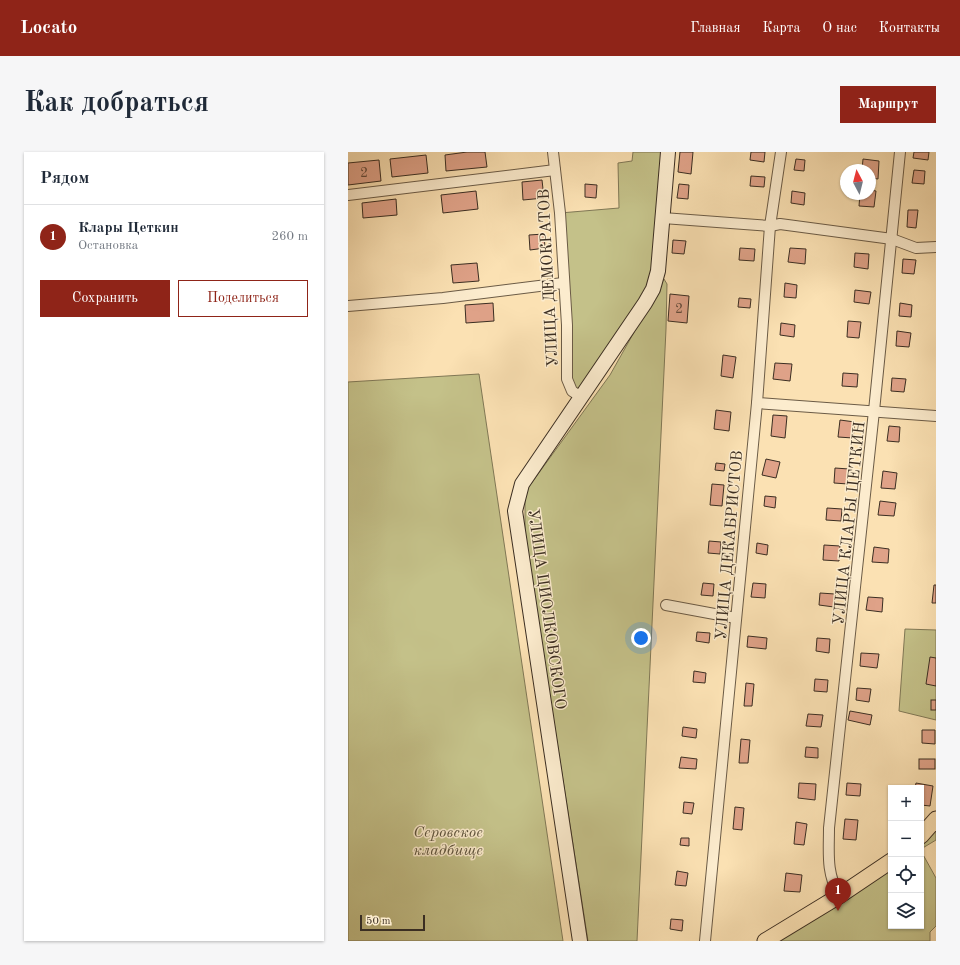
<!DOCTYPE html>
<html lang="ru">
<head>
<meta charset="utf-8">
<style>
  :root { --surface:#fff; --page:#f6f6f7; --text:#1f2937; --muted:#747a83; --line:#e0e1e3; --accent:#8f2418 }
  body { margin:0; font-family:"Old Standard TT",serif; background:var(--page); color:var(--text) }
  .controls { position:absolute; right:12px; bottom:12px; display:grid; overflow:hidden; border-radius:0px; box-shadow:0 1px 3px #0004 }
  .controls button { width:36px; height:36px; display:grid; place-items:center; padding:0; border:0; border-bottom:1px solid var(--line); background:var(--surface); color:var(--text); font:20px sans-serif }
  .compass { position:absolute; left:492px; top:12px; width:36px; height:36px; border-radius:50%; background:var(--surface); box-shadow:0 1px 3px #0004; rotate:353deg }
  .scale { position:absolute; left:12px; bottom:10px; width:65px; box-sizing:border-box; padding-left:4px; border:2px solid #3b2e22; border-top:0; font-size:11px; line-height:14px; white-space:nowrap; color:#3b2e22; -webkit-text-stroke:3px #fcecce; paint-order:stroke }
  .you { position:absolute; left:293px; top:486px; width:14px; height:14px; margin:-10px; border:3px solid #fff; border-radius:50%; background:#1a73e8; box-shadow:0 0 0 6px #1a73e833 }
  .badge { display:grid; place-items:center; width:26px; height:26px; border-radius:50%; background:var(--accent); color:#fff; font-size:13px; font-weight:700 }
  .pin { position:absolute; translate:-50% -33px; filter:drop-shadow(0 1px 2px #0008) }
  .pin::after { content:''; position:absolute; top:21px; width:14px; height:12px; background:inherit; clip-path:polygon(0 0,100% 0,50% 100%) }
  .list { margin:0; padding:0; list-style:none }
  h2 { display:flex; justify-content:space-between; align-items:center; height:52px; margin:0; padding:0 16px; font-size:17px }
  h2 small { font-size:13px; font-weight:400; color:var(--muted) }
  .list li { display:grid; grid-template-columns:26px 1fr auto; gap:12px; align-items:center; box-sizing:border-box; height:64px; padding:0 16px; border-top:1px solid var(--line) }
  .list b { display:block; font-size:15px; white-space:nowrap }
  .list p { margin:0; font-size:13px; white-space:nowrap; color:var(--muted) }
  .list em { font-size:13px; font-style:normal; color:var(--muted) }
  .actions { display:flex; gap:8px; padding:12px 16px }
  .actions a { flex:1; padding:9px 0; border:1px solid var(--accent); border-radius:0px; text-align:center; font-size:14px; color:var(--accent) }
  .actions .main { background:var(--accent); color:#fff }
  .icon { flex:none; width:22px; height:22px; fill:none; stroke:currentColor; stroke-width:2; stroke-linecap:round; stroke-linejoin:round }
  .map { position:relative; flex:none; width:588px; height:789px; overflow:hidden; border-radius:0px }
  header { display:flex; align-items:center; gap:24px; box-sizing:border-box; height:56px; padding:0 20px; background:var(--accent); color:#fff }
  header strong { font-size:19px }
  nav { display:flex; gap:22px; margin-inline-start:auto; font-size:14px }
  .intro { display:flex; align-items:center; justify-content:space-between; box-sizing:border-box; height:96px; padding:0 24px }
  h1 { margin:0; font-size:28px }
  .button { padding:10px 18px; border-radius:0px; background:var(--accent); color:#fff; font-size:14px; font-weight:700 }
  main { display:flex; gap:24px; padding:0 24px }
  aside { flex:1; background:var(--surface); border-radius:0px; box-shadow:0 1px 3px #0004 }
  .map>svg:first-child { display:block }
  .green { fill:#c4c189; stroke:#807856 }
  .building { fill:#dfa288; stroke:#3b2e22 }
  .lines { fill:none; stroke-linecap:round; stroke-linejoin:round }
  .minor-casing { stroke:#6b5b46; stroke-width:12 }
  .secondary-casing { stroke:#3b2e22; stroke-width:16 }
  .primary-casing { stroke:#3b2e22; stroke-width:17 }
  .minor { stroke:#fcecce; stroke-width:10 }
  .secondary { stroke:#fcecce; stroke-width:14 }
  .primary { stroke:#fbe1b3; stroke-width:15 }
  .labels { text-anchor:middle; stroke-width:3; stroke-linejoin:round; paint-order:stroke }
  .number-label { font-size:14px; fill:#644b3c }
  .street-label { font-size:16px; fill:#3b2e22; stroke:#fcecce }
  .park-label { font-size:16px; font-style:italic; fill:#5d533c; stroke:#fcecce }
</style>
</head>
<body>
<header>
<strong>Locato</strong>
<nav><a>Главная</a><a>Карта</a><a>О нас</a><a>Контакты</a></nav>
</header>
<div class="intro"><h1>Как добраться</h1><a class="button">Маршрут</a></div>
<main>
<aside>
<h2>Рядом<small></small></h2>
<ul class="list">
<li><span class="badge">1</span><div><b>Клары Цеткин</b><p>Остановка</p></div><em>260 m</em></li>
</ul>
<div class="actions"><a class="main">Сохранить</a><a>Поделиться</a></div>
</aside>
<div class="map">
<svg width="588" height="789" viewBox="0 0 588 789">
  <rect width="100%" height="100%" fill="#fbe1b3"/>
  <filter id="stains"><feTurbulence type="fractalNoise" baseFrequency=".005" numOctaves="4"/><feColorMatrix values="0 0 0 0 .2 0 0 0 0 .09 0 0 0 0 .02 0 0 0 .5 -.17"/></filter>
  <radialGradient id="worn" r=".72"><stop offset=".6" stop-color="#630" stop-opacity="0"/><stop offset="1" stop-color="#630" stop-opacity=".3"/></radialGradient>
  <!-- green -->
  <g class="green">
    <polygon points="285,0 320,0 310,119 233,245 224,239 212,61 271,56 270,11 284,9"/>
    <polygon points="316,127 319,132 318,177 289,789 240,789 177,384 177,340 262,223"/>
    <polygon points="131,222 215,789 0,789 0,230"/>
    <polygon points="557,477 588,478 588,568 551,559"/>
    <polygon points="588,667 588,688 573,697 573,684"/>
    <polygon points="573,699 588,726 588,774 582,780 582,789 417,789 543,709 543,774 573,774"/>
  </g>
  <!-- building -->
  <g class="building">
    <polygon points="119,0 137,0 139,15 98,19 97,3"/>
    <polygon points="332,0 345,0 343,22 330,20"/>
    <polygon points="403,0 417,0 416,10 402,8"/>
    <polygon points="566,0 581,0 580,8 565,6"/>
    <polygon points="78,3 80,21 44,25 42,7"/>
    <polygon points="448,7 457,8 456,19 446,18"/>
    <polygon points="515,7 531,9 530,27 522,26 522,18 514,18"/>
    <polygon points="31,8 33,29 0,33 0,11"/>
    <polygon points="566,18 577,19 576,32 564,31"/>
    <polygon points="403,24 417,25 416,35 402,34"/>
    <polygon points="194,28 196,46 175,48 174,30"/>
    <polygon points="237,32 249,33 248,46 237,45"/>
    <polygon points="331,32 341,33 340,47 329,46"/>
    <polygon points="522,38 528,39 526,55 511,54 512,42 522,42"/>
    <polygon points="128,39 130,57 95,61 93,43"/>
    <polygon points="444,39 457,41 456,53 443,51"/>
    <polygon points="48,47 49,63 15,66 14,51"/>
    <polygon points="560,58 570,58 568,76 559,75"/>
    <polygon points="196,82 197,96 182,98 181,83"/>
    <polygon points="325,88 338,89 336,102 324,101"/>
    <polygon points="392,96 407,97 406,109 391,108"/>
    <polygon points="442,96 458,97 457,112 440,110"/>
    <polygon points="507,101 521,102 520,117 506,115"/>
    <polygon points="555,107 568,108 566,122 554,121"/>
    <polygon points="129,111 131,129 105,131 103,113"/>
    <polygon points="437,131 449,133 448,146 436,145"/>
    <polygon points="507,138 523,140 521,152 506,150"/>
    <polygon points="322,142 341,144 339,171 320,169"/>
    <polygon points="391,146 403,147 402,156 390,155"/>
    <polygon points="145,151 146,169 118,171 117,153"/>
    <polygon points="552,151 564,153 563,165 551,164"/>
    <polygon points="500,169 513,170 511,186 499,185"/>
    <polygon points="433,171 447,173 446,185 432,183"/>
    <polygon points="549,179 563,181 561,195 548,194"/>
    <polygon points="375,203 388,205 385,226 373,224"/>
    <polygon points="427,211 444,212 442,229 425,227"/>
    <polygon points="495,221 510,222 509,235 494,234"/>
    <polygon points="544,226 558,227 556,240 543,239"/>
    <polygon points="368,258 383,260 381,279 366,277"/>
    <polygon points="425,263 439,264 437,286 423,284"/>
    <polygon points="492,268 507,270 505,286 490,285"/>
    <polygon points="541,274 552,275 551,290 539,289"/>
    <polygon points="418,307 432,310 428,326 414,323"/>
    <polygon points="368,311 377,312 376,319 367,318"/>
    <polygon points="487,316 501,317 500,332 486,331"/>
    <polygon points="535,319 549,321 547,337 533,336"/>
    <polygon points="364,332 376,333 374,354 362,353"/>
    <polygon points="417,344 428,345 427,356 416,354"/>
    <polygon points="532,349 548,351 546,364 530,363"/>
    <polygon points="479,356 494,357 493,369 478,368"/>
    <polygon points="361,389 373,390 372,402 360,401"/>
    <polygon points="409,391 420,393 419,403 408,401"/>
    <polygon points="476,393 492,394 491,409 475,408"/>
    <polygon points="526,395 541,397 540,411 524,410"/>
    <polygon points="355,431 366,432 365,444 353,443"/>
    <polygon points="405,431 418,432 417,446 403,445"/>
    <polygon points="586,433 588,433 588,451 584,451"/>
    <polygon points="472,441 487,442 486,455 471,453"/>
    <polygon points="520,445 535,446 534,460 518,458"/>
    <polygon points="349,480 362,481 361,491 348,489"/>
    <polygon points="400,484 419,486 418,497 399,495"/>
    <polygon points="469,486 482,487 481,501 468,499"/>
    <polygon points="513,501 531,502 529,516 512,514"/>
    <polygon points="582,505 588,506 588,534 578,532"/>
    <polygon points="346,519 358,521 357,531 345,530"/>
    <polygon points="467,527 480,528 479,540 466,539"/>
    <polygon points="398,531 406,532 404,554 396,554"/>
    <polygon points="509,536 523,537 521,550 508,548"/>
    <rect x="583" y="548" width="5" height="10"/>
    <polygon points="502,559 524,563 522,573 500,568"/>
    <polygon points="460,562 475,563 473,575 458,574"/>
    <polygon points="335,575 349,577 348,586 334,584"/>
    <polygon points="574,578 587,578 587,592 574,591"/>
    <polygon points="393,587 402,588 400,611 391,611"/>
    <polygon points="458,595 470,596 470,606 457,605"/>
    <polygon points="333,605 349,607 348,617 331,616"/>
    <rect x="571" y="607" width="16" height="10"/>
    <polygon points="451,631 468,632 467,648 450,646"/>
    <polygon points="499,631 513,632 512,644 498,643"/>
    <polygon points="568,631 585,634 582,654 573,653 573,636 567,636"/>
    <polygon points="336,650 346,651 344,662 335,661"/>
    <polygon points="387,655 396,656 394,678 385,677"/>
    <polygon points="497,667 510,668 508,688 495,687"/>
    <polygon points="448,670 459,672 456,693 446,692"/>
    <polygon points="333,686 341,686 341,694 332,693"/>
    <polygon points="329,719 340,721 338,734 327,733"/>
    <polygon points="438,721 454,723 452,740 436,739"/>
    <polygon points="323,767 335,768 334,779 322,777"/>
  </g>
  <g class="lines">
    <defs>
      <g id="minor">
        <polyline points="205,0 212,61 219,173 219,227 224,239 233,245"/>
        <polyline points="0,43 207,18"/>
        <polyline points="315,66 422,74 432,72 544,87 568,96 588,95"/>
        <polyline points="0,154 95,146 215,131"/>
        <polyline points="409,251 588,264"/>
        <polyline points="318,453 388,466"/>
        <path d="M491 744C478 719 481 702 481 676L526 259 552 0"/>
        <polyline points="357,789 409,251 422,74 433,0"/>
      </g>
      <polyline id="secondary" points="232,789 167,359 174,332 297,151 305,137 310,119 320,0"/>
      <g id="primary">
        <polyline points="573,684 588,667"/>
        <polyline points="417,789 491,744 543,709"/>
      </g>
    </defs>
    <!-- minor casing -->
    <use href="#minor" class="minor-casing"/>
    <!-- secondary casing -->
    <use href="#secondary" class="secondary-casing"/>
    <!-- primary casing -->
    <use href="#primary" class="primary-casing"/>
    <!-- minor -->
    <use href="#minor" class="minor"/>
    <!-- secondary -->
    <use href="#secondary" class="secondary"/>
    <!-- primary -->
    <use href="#primary" class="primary"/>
  </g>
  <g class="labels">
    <!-- number labels -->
    <g class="number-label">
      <text x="16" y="25">2</text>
      <text x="331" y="161">2</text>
    </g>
    <!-- street labels -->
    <g class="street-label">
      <text transform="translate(199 126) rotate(-93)" y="6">УЛИЦА ДЕМОКРАТОВ</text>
      <text transform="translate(500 371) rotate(-84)" y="6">УЛИЦА КЛАРЫ ЦЕТКИН</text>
      <text transform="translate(380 393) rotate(-85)" y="6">УЛИЦА ДЕКАБРИСТОВ</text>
      <text transform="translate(200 457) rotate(82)" y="6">УЛИЦА ЦИОЛКОВСКОГО</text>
    </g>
    <!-- park labels -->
    <g class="park-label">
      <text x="100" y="685">Серовское<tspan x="100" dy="18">кладбище</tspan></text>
    </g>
  </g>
  <rect width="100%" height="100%" filter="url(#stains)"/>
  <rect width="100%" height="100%" fill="url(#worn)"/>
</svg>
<div class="controls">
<button>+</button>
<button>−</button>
<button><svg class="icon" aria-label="locate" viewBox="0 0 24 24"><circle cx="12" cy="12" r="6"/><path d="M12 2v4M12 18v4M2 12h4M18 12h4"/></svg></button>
<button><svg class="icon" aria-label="layers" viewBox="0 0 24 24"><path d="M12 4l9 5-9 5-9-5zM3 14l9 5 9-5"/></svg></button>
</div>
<svg class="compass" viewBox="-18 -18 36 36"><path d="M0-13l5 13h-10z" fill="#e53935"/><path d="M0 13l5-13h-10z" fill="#747a83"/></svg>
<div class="scale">50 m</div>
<div class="you"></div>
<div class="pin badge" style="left:490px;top:759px">1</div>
</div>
</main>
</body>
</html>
